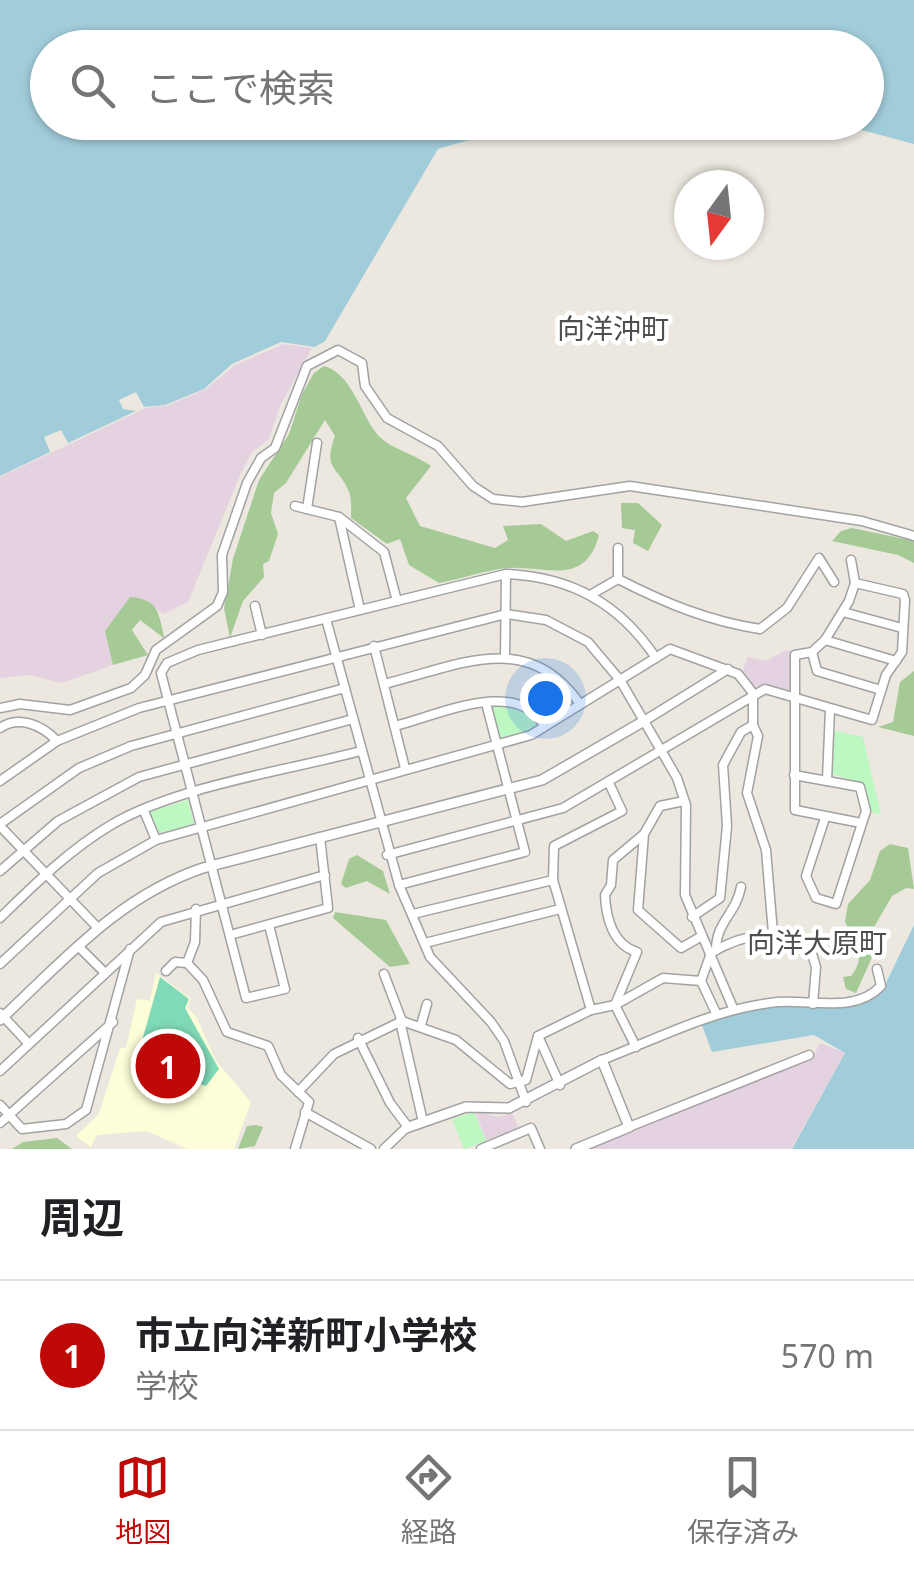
<!DOCTYPE html>
<html lang="ja">
<head>
<meta charset="utf-8">
<style>
  :root { --surface:#fff; --page:#f2f2f2; --text:#202124; --muted:#757577; --line:#e0e0e0; --accent:#bf0906 }
  body { margin:0; font-family:"Noto Sans","Noto Sans JP",sans-serif; background:var(--page); color:var(--text) }
  .compass { position:absolute; left:674px; top:170px; width:90px; height:90px; border-radius:50%; background:var(--surface); box-shadow:0 2px 8px #0004; rotate:195deg }
  .you { position:absolute; left:545px; top:698px; width:35px; height:35px; margin:-25px; border:8px solid #fff; border-radius:50%; background:#1a73e8; box-shadow:0 0 0 15px #1a73e833 }
  .badge { display:grid; place-items:center; width:65px; height:65px; border-radius:50%; background:var(--accent); color:#fff; font-size:32px; font-weight:700 }
  .pin { position:absolute; translate:-50% -50%; border:5px solid #fff; box-shadow:0 2px 10px #0006 }
  .list { margin:0; padding:0; list-style:none }
  h2 { display:flex; justify-content:space-between; align-items:center; height:130px; margin:0; padding:0 40px; font-size:42px }
  h2 small { font-size:32px; font-weight:400; color:var(--muted) }
  .list li { display:grid; grid-template-columns:65px 1fr auto; gap:30px; align-items:center; box-sizing:border-box; height:150px; padding:0 40px; border-top:2px solid var(--line) }
  .list b { display:block; font-size:38px; white-space:nowrap }
  .list p { margin:0; font-size:32px; white-space:nowrap; color:var(--muted) }
  .list em { font-size:32px; font-style:normal; color:var(--muted) }
  .icon { flex:none; width:55px; height:55px; fill:none; stroke:currentColor; stroke-width:2; stroke-linecap:round; stroke-linejoin:round }
  .map { position:relative; flex:none; width:914px; height:1149px; overflow:hidden }
  .search { position:absolute; background:var(--surface); box-shadow:0 2px 8px #0004; left:30px; right:30px; top:30px; height:110px; display:flex; align-items:center; gap:25px; box-sizing:border-box; padding:0 35px; border-radius:55px; color:var(--muted); font-size:38px }
  .sheet { height:280px; background:var(--surface) }
  nav { display:flex; justify-content:space-around; align-items:center; box-sizing:border-box; height:140px; border-top:2px solid var(--line); background:var(--surface); font-size:28px; color:var(--muted) }
  nav a { display:grid; justify-items:center; gap:5px }
  nav .on { color:var(--accent) }
  .map>svg:first-child { display:block }
  .industrial { fill:#e5d2e1 }
  .education { fill:#fdfed8 }
  .forest { fill:#a5ca96 }
  .park { fill:#bdf7c2 }
  .pitch { fill:#80dab8 }
  .water { fill:#a1ccd9 }
  .lines { fill:none; stroke-linecap:round; stroke-linejoin:round }
  .minor-casing { stroke:#a2a2a2; stroke-width:11 }
  .tertiary-casing { stroke:#a2a2a2; stroke-width:12 }
  .minor { stroke:#fff; stroke-width:8 }
  .tertiary { stroke:#fff; stroke-width:9 }
  .labels { text-anchor:middle; stroke-width:9; stroke-linejoin:round; paint-order:stroke }
  .neighbourhood-label { font-size:28px; fill:#4e4e4e; stroke:#fff }
</style>
</head>
<body>
<div class="map">
<svg width="914" height="1149" viewBox="0 0 914 1149">
  <rect width="100%" height="100%" fill="#ece8e0"/>
  <!-- industrial -->
  <g class="industrial">
    <polygon points="284,344 312,348 280,406 269,439 252,452 241,473 188,602 163,614 139,598 106,635 113,665 62,683 28,675 0,678 0,477 146,408 169,405 206,389 235,365"/>
    <polygon points="786,650 791,651 791,689 788,692 752,686 743,670 748,657 766,661"/>
    <polygon points="820,1043 845,1053 791,1149 590,1149 813,1057"/>
    <polygon points="475,1111 499,1117 512,1113 519,1128 486,1140"/>
  </g>
  <!-- education -->
  <polygon class="education" points="156,973 191,999 187,1007 197,1018 216,1061 251,1102 234,1149 187,1149 147,1131 97,1135 91,1147 76,1136 99,1114 120,1048 126,1048 137,999 150,1001"/>
  <!-- forest -->
  <g class="forest">
    <path d="M324 366C352 374 360 413 377 434 390 449 415 454 431 466L406 498 420 526 495 548 508 540 503 526 541 524 566 541 593 531 599 535C586 587 545 566 508 568 485 570 462 579 439 583L409 565 400 539 387 544 351 518C351 511 352 499 349 492 339 466 322 471 335 436L325 420 286 483 274 493 271 513 278 534 269 561 263 564 264 577 243 601 230 638 224 608 233 559 259 480 289 434 302 394 314 373Z"/>
    <polygon points="621,503 638,503 662,525 648,551 633,543 635,530 622,528"/>
    <polygon points="852,528 914,541 914,563 898,555 832,541 841,531"/>
    <path d="M130 597C161 599 158 616 165 639L140 620 132 630 148 655 113 665 105 631Z"/>
    <polygon points="914,671 914,736 878,727 893,722 900,682"/>
    <path d="M890 844 908 848 914 889 906 888 892 896 873 929 874 953 856 993 846 989 843 977 851 976C868 956 854 940 845 922L848 904 870 880 880 851Z"/>
    <polygon points="357,855 383,871 390,894 367,881 346,888 341,884 349,859"/>
    <polygon points="335,912 386,920 410,964 390,967 333,918"/>
    <polygon points="256,1125 263,1127 255,1146 238,1149 247,1126"/>
    <polygon points="57,1138 72,1149 12,1149 23,1142"/>
  </g>
  <!-- park -->
  <g class="park">
    <polygon points="501,704 525,709 538,727 499,740 491,708"/>
    <polygon points="832,730 863,737 881,815 870,811 862,783 831,774"/>
    <polygon points="188,800 194,824 156,834 149,812"/>
    <polygon points="474,1112 486,1141 464,1149 452,1119"/>
  </g>
  <!-- pitch -->
  <polygon class="pitch" points="160,977 189,999 185,1008 219,1069 206,1086 136,1062"/>
  <!-- water -->
  <g class="water">
    <polygon points="0,0 914,0 914,144 836,123 866,122 866,48 48,48 48,122 528,123 438,149 325,341 315,347 281,342 232,364 204,389 165,405 144,407 136,392 119,400 123,409 136,411 68,443 61,430 44,437 50,452 0,476"/>
    <polygon points="914,925 914,1149 792,1149 845,1053 814,1035 712,1052 701,1023 772,1005 834,1008 870,1001 882,991"/>
  </g>
  <g class="lines">
    <defs>
      <g id="minor">
        <polyline points="295,506 339,517 384,552 397,601"/>
        <polyline points="307,509 317,443"/>
        <polyline points="339,517 360,610"/>
        <polyline points="851,560 855,583 849,601 825,640 812,652 795,655 795,810 861,823"/>
        <polyline points="618,579 618,548"/>
        <path d="M592 594 618 579C665 603 708 621 760 629L787 608 819 558 834 582"/>
        <polyline points="255,606 262,635"/>
        <polyline points="843,612 902,628"/>
        <polyline points="326,619 399,885 430,957 491,1022 504,1041 526,1102"/>
        <polyline points="825,640 896,661"/>
        <polyline points="374,646 405,768"/>
        <polyline points="812,652 817,671 881,690"/>
        <polyline points="505,657 506,574"/>
        <path d="M384 684C458 666 528 628 580 704"/>
        <polyline points="0,708 20,704 70,710 131,688 145,675 156,650 217,606 223,592 222,555 247,483 261,458 275,448 307,366 338,350 362,363 365,386 387,418 438,446 473,486 493,499 522,502 630,486 862,521 914,536"/>
        <polyline points="644,721 728,669"/>
        <polyline points="753,725 758,736 747,793 766,850 773,933"/>
        <path d="M395 726C437 716 517 676 544 726"/>
        <path d="M0 728C19 715 42 725 57 741"/>
        <polyline points="794,775 827,781"/>
        <polyline points="0,781 57,741 139,708 506,614 546,620 588,642 620,680 644,721 677,778 686,805 685,895 733,1008"/>
        <polyline points="684,801 660,806 644,834 638,910 681,948 702,936"/>
        <polyline points="144,811 156,840"/>
        <polyline points="825,818 806,876 816,898 836,904 866,811 860,787 827,781 830,709"/>
        <polyline points="0,824 79,768 131,746 345,688"/>
        <polyline points="0,826 98,928"/>
        <polyline points="387,855 563,808 765,689 872,720 886,675 902,652 905,600 903,594 855,583"/>
        <polyline points="0,871 58,821 139,777 353,719"/>
        <polyline points="399,885 525,852 486,703"/>
        <polyline points="413,914 553,880"/>
        <path d="M0 918C35 884 69 850 111 825 174 787 288 770 361 751"/>
        <path d="M269 925 285 989 246 998 161 673 167 663 198 650 506 574C571 577 619 603 656 658"/>
        <polyline points="230,935 328,908 320,837"/>
        <polyline points="425,943 560,909"/>
        <polyline points="78,946 105,973"/>
        <path d="M716 950C716 922 736 914 741 887"/>
        <polyline points="187,963 203,980 227,1032 268,1046 281,1075 309,1102 295,1149"/>
        <polyline points="0,964 98,873 156,840 531,735 670,649 738,674 753,693 753,725 741,732 723,765 727,826 720,898 692,917"/>
        <polyline points="166,971 175,962 187,963 195,942 196,909"/>
        <polyline points="384,974 402,1021"/>
        <path d="M701 981 711 953C742 934 784 925 812 954L816 967 813 1004"/>
        <polyline points="591,1010 553,880 554,846 622,811 609,783"/>
        <polyline points="0,1013 29,1044"/>
        <polyline points="400,1021 423,1122"/>
        <polyline points="421,1025 427,1004"/>
        <polyline points="538,1036 560,1085"/>
        <polyline points="358,1038 390,1103 408,1127"/>
        <path d="M636 1047 615 1005 637 952C613 945 606 918 605 895L611 885 613 860 644 834"/>
        <path d="M602 1060C661 1037 714 1009 777 1002 810 999 855 1014 881 986L877 969"/>
        <polyline points="0,1071 161,922 325,875"/>
        <polyline points="298,1092 334,1054 402,1021 456,1040 510,1084 526,1080 538,1036 591,1010 615,1005 663,978 701,981 716,1013"/>
        <polyline points="0,1105 22,1129 66,1124 86,1110 130,949"/>
        <polyline points="305,1112 371,1149"/>
        <polyline points="0,1123 113,1022"/>
        <polyline points="629,1127 809,1055"/>
        <polyline points="384,1149 406,1128"/>
        <polyline points="481,1149 531,1128 540,1149"/>
      </g>
      <g id="tertiary">
        <path d="M0 1020C63 961 119 896 203 868L542 780 644 721"/>
        <polyline points="406,1128 466,1107 509,1108 602,1060 629,1127 576,1149"/>
      </g>
    </defs>
    <!-- minor casing -->
    <use href="#minor" class="minor-casing"/>
    <!-- tertiary casing -->
    <use href="#tertiary" class="tertiary-casing"/>
    <!-- minor -->
    <use href="#minor" class="minor"/>
    <!-- tertiary -->
    <use href="#tertiary" class="tertiary"/>
  </g>
  <g class="labels">
    <!-- neighbourhood labels -->
    <g class="neighbourhood-label">
      <text x="613" y="339">向洋沖町</text>
      <text x="817" y="953">向洋大原町</text>
    </g>
  </g>
</svg>
<svg class="compass" viewBox="-18 -18 36 36"><path d="M0-13l5 13h-10z" fill="#e53935"/><path d="M0 13l5-13h-10z" fill="#757577"/></svg>
<div class="you"></div>
<div class="pin badge" style="left:168px;top:1066px">1</div>
<div class="search"><svg class="icon" aria-label="search" viewBox="0 0 24 24"><circle cx="10" cy="10" r="6"/><path d="M15 15l6 6"/></svg>ここで検索</div>
</div>
<section class="sheet">
<h2>周辺<small></small></h2>
<ul class="list">
<li><span class="badge">1</span><div><b>市立向洋新町小学校</b><p>学校</p></div><em>570 m</em></li>
</ul>
</section>
<nav>
<a class="on"><svg class="icon" aria-label="map" viewBox="0 0 24 24"><path d="M3 6l6-2 6 2 6-2v14l-6 2-6-2-6 2zM9 4v14M15 6v14"/></svg>地図</a>
<a><svg class="icon" aria-label="directions" viewBox="0 0 24 24"><path d="M12 3l9 9-9 9-9-9zM9 14v-3h6M13 9l2 2-2 2"/></svg>経路</a>
<a><svg class="icon" aria-label="saved" viewBox="0 0 24 24"><path d="M7 4h10v16l-5-4-5 4z"/></svg>保存済み</a>
</nav>
</body>
</html>
